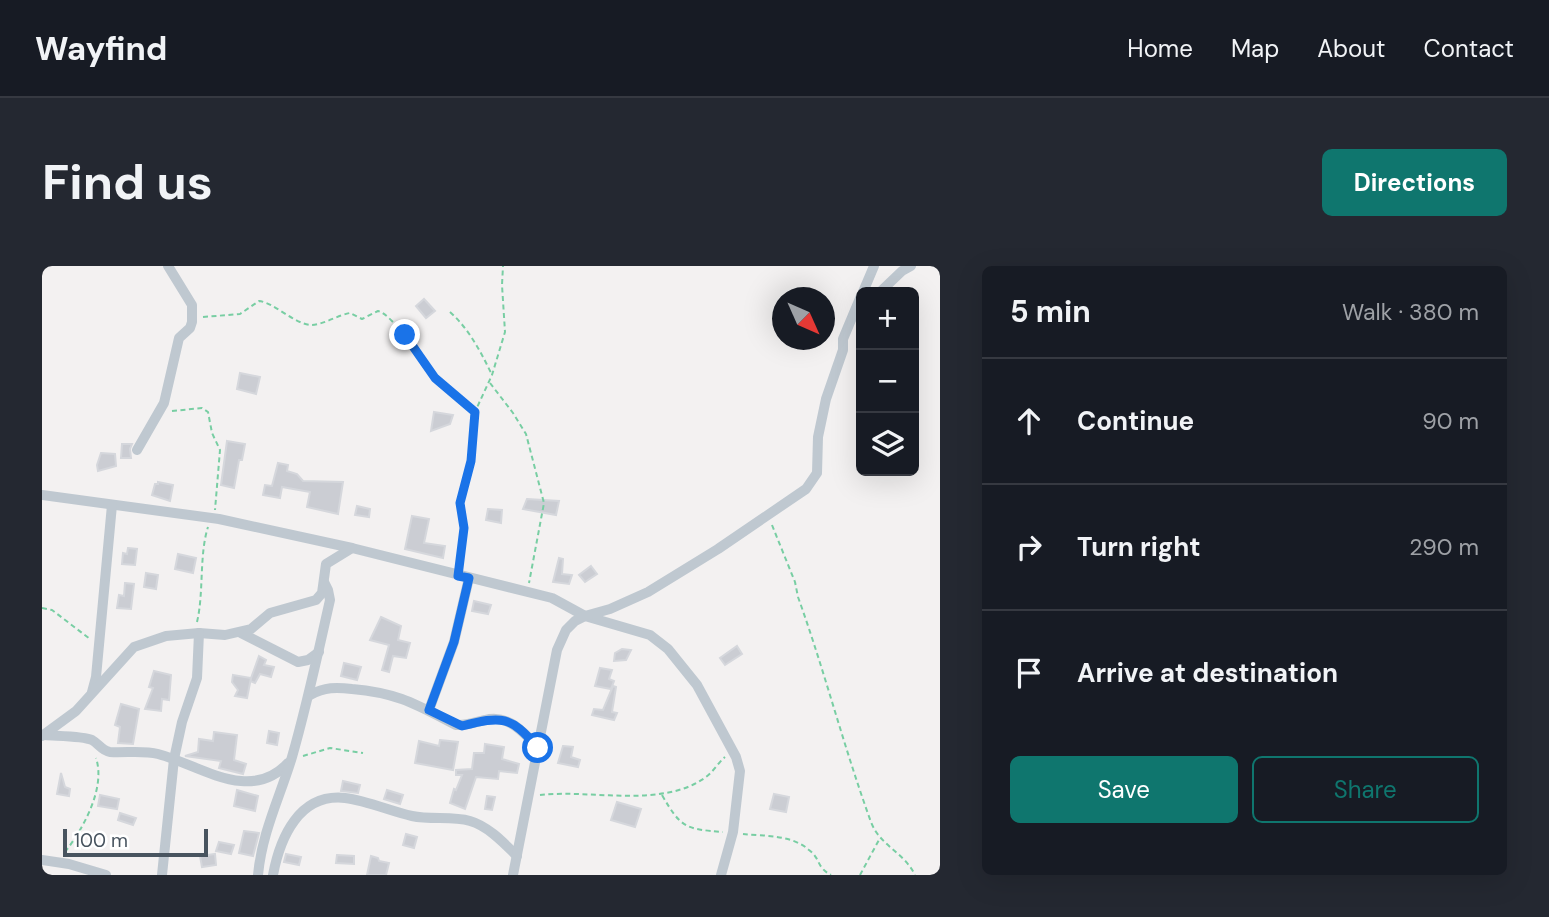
<!DOCTYPE html>
<html lang="en">
<head>
<meta charset="utf-8">
<style>
  :root { --surface:#171b24; --page:#242831; --text:#f1f3f6; --muted:#9ea1a6; --line:#363941; --accent:#0f766e }
  body { margin:0; font-family:"DM Sans",sans-serif; background:var(--page); color:var(--text) }
  .controls { position:absolute; right:21px; top:21px; display:grid; overflow:hidden; border-radius:10px; box-shadow:0 7px 28px #0002 }
  .controls button { width:63px; height:63px; display:grid; place-items:center; padding:0; border:0; border-bottom:2px solid var(--line); background:var(--surface); color:var(--text); font:35px sans-serif }
  .compass { position:absolute; left:730px; top:21px; width:63px; height:63px; border-radius:50%; background:var(--surface); box-shadow:0 7px 28px #0002; rotate:135deg }
  .scale { position:absolute; left:21px; bottom:18px; width:145px; box-sizing:border-box; padding-left:7px; border:4px solid #48545f; border-top:0; font-size:19px; line-height:24px; white-space:nowrap; color:#48545f; -webkit-text-stroke:5px #fff; paint-order:stroke }
  .stop { position:absolute; width:21px; height:21px; margin:-16px; border:5px solid #1a73e8; border-radius:50%; background:#fff }
  .stop.end { background:#1a73e8; border-color:#fff; box-shadow:0 2px 7px #0008 }
  .list { margin:0; padding:0; list-style:none }
  h2 { display:flex; justify-content:space-between; align-items:center; height:91px; margin:0; padding:0 28px; font-size:30px }
  h2 small { font-size:23px; font-weight:400; color:var(--muted) }
  .list li { display:grid; grid-template-columns:46px 1fr auto; gap:21px; align-items:center; box-sizing:border-box; height:126px; padding:0 28px; border-top:2px solid var(--line) }
  .list b { display:block; font-size:26px; white-space:nowrap }
  .list em { font-size:23px; font-style:normal; color:var(--muted) }
  .actions { display:flex; gap:14px; padding:21px 28px }
  .actions a { flex:1; padding:16px 0; border:2px solid var(--accent); border-radius:10px; text-align:center; font-size:24px; color:var(--accent) }
  .actions .main { background:var(--accent); color:#fff }
  .icon { flex:none; width:38px; height:38px; fill:none; stroke:currentColor; stroke-width:2; stroke-linecap:round; stroke-linejoin:round }
  .map { position:relative; flex:none; width:898px; height:609px; overflow:hidden; border-radius:10px }
  header { display:flex; align-items:center; gap:42px; box-sizing:border-box; height:98px; padding:0 35px; background:var(--surface); border-bottom:2px solid var(--line) }
  header strong { font-size:33px }
  nav { display:flex; gap:38px; margin-inline-start:auto; font-size:24px }
  .intro { display:flex; align-items:center; justify-content:space-between; box-sizing:border-box; height:168px; padding:0 42px }
  h1 { margin:0; font-size:49px }
  .button { padding:18px 32px; border-radius:10px; background:var(--accent); color:#fff; font-size:24px; font-weight:700 }
  main { display:flex; gap:42px; padding:0 42px }
  aside { flex:1; background:var(--surface); border-radius:10px; box-shadow:0 7px 28px #0002 }
  .map>svg:first-child { display:block }
  .building { fill:#cbcdd3; stroke:#d5d7dc; stroke-width:2 }
  .lines { fill:none; stroke-linecap:round; stroke-linejoin:round }
  .path { stroke:#78cea3; stroke-width:2; stroke-dasharray:5 3.5; stroke-linecap:butt }
  .minor { stroke:#bfc8d0; stroke-width:10 }
  .route { stroke:#1a73e8; stroke-width:9 }
</style>
</head>
<body>
<header>
<strong>Wayfind</strong>
<nav><a>Home</a><a>Map</a><a>About</a><a>Contact</a></nav>
</header>
<div class="intro"><h1>Find us</h1><a class="button">Directions</a></div>
<main>
<div class="map">
<svg width="898" height="609" viewBox="0 0 898 609">
  <rect width="100%" height="100%" fill="#f3f1f1"/>
  <!-- building -->
  <g class="building">
    <polygon points="382,33 393,45 384,52 374,40"/>
    <polygon points="198,107 218,111 214,128 195,123"/>
    <polygon points="392,146 411,149 408,158 389,165"/>
    <polygon points="185,175 203,178 200,194 197,194 192,222 179,219"/>
    <polygon points="80,178 90,178 88,183 89,192 79,192"/>
    <polygon points="59,187 73,188 74,200 56,205 55,199"/>
    <polygon points="236,197 246,199 245,205 255,208 261,215 301,216 296,248 265,241 268,226 240,221 238,232 221,229 223,219 230,220"/>
    <polygon points="116,216 131,219 128,235 110,229 113,218 116,218"/>
    <polygon points="485,233 517,235 514,249 481,243"/>
    <polygon points="315,240 328,243 327,251 313,249"/>
    <polygon points="446,243 460,244 459,257 444,254"/>
    <polygon points="370,250 387,253 382,277 403,280 401,292 363,283"/>
    <polygon points="86,282 95,283 93,299 80,298 81,287 85,288"/>
    <polygon points="136,288 154,292 151,307 133,303"/>
    <polygon points="517,292 521,293 520,308 530,309 527,318 511,316"/>
    <polygon points="549,300 555,308 543,316 537,309"/>
    <polygon points="104,307 116,309 114,323 102,321"/>
    <polygon points="83,317 92,318 89,343 75,342 77,329 82,330"/>
    <polygon points="432,335 449,339 446,348 430,345"/>
    <polygon points="339,351 359,360 356,374 368,377 364,392 351,390 347,406 340,404 347,379 328,374"/>
    <polygon points="695,380 700,388 683,399 678,392"/>
    <polygon points="580,383 589,384 584,394 572,395 573,387"/>
    <polygon points="217,390 224,394 222,399 232,401 229,411 218,408 213,417 208,415"/>
    <polygon points="302,397 319,401 315,414 299,410"/>
    <polygon points="558,402 570,404 567,413 572,415 569,423 553,420"/>
    <polygon points="112,405 129,409 127,434 120,433 119,445 103,443 111,422 107,421"/>
    <polygon points="191,409 209,412 205,432 193,430 196,424 190,416"/>
    <polygon points="571,420 574,421 570,446 575,447 572,454 550,449 552,443 561,444"/>
    <polygon points="79,438 97,443 91,478 76,477 78,461 73,459"/>
    <polygon points="227,465 237,467 235,479 225,477"/>
    <polygon points="172,466 195,469 192,494 204,498 201,508 177,502 179,495 143,490 156,486 157,473 171,475"/>
    <polygon points="398,474 416,476 411,504 373,497 377,475 397,480"/>
    <polygon points="443,478 462,481 460,493 477,498 475,507 457,505 456,513 434,511 423,543 408,537 412,523 414,524 420,509 414,509 414,504 430,503 432,487 442,487"/>
    <polygon points="521,480 531,481 529,491 538,494 536,501 516,497"/>
    <polygon points="19,507 23,521 28,523 27,530 15,528"/>
    <polygon points="301,515 318,519 316,527 299,525"/>
    <polygon points="195,524 216,530 213,545 192,540"/>
    <polygon points="345,524 361,529 358,538 342,533"/>
    <polygon points="732,528 747,531 744,546 728,543"/>
    <polygon points="58,529 77,533 75,543 56,540"/>
    <polygon points="445,530 453,531 450,544 443,543"/>
    <polygon points="575,536 599,543 593,561 569,554"/>
    <polygon points="78,547 94,552 91,559 76,554"/>
    <polygon points="202,565 217,567 211,590 197,587"/>
    <polygon points="364,568 375,571 372,582 361,579"/>
    <polygon points="177,576 192,579 189,588 174,585"/>
    <polygon points="173,588 174,599 160,601 158,590"/>
    <polygon points="244,588 259,591 257,599 242,596"/>
    <polygon points="295,589 312,590 312,598 294,597"/>
    <polygon points="329,590 336,592 337,595 347,597 344,609 325,609"/>
  </g>
  <g class="lines">
    <!-- path -->
    <g class="path">
      <path d="M408 46C427 63 439 86 450 109"/>
      <path d="M161 51 198 48 217 35C233 37 252 58 269 59 281 59 296 49 308 47L320 53 336 45C352 49 380 96 392 110 403 124 420 133 433 146"/>
      <polyline points="448,117 471,147 484,168 502,237 487,317"/>
      <polyline points="130,145 160,142 166,146 170,167 178,184 173,244"/>
      <path d="M730 259 753 316 756 331C783 406 802 482 829 556 838 580 862 586 873 609"/>
      <polyline points="418,299 422,262 418,237 429,195 432,148 450,109 463,66 460,19 461,0"/>
      <polyline points="0,342 10,344 48,373"/>
      <path d="M155 356C162 327 157 289 166 261"/>
      <polyline points="261,490 288,482 321,487"/>
      <path d="M498 529C550 523 620 543 664 511 671 506 676 497 683 491"/>
      <path d="M620 529C639 562 643 563 681 566"/>
      <path d="M701 568C722 570 751 569 767 584 779 593 774 601 789 609"/>
      <path d="M23 586C41 563 64 522 54 492"/>
      <polyline points="818,609 838,572"/>
    </g>
    <!-- minor -->
    <g class="minor">
      <polyline points="821,26 832,0"/>
      <polyline points="838,26 860,5 869,0"/>
      <polyline points="95,184 122,137 137,72 148,62 150,56 150,39 126,0"/>
      <polyline points="0,229 177,253 310,282 510,332 543,350 608,369 626,383 655,419 694,491 698,505 691,566 679,609"/>
      <polyline points="199,367 256,396 266,394 277,386"/>
      <polyline points="50,426 54,411 70,239"/>
      <path d="M268 429C283 421 294 421 310 423 357 427 375 439 414 459 424 460 433 456 443 454 466 448 482 466 496 482"/>
      <polyline points="387,444 412,376 427,312"/>
      <path d="M3 469C14 470 42 470 50 474 57 478 60 485 68 486 84 487 101 484 116 488 158 499 208 538 246 497"/>
      <polyline points="0,470 34,445 92,381 124,370 157,367 183,369 209,363 228,347 274,334 280,327 284,298 310,282"/>
      <polyline points="0,594 27,598 64,609"/>
      <polyline points="120,609 132,493 140,456 155,412 157,367"/>
      <path d="M216 609C220 566 238 531 250 491 265 439 276 387 288 334L286 324 282 316"/>
      <path d="M231 609C238 572 257 527 303 532 326 535 348 545 370 550 389 554 410 550 428 555 446 560 462 577 475 590"/>
      <polyline points="471,609 515,384 524,364 533,355 543,350 568,343 606,326 676,283 764,223 775,207 776,171 784,133 801,84 801,73 819,30"/>
    </g>
  </g>
  <g class="lines">
    <!-- route -->
    <path class="route" d="M363 69 393 112 433 146 429 195 418 237 422 262 416 310 427 312 412 376 387 444 420 460C460 450 468 449 496 482"/>
  </g>
</svg>
<div class="controls">
<button>+</button>
<button>−</button>
<button><svg class="icon" aria-label="layers" viewBox="0 0 24 24"><path d="M12 4l9 5-9 5-9-5zM3 14l9 5 9-5"/></svg></button>
</div>
<svg class="compass" viewBox="-18 -18 36 36"><path d="M0-13l5 13h-10z" fill="#e53935"/><path d="M0 13l5-13h-10z" fill="#9ea1a6"/></svg>
<div class="scale">100 m</div>
<div class="stop" style="left:496px;top:482px"></div>
<div class="stop end" style="left:363px;top:69px"></div>
</div>
<aside>
<h2>5 min<small>Walk · 380 m</small></h2>
<ul class="list">
<li><svg class="icon" aria-label="ahead" viewBox="0 0 24 24"><path d="M12 20V5M6 11l6-6 6 6"/></svg><div><b>Continue</b></div><em>90 m</em></li>
<li><svg class="icon" aria-label="right" viewBox="0 0 24 24"><path d="M7 20v-9h11M14 6l5 5-5 5"/></svg><div><b>Turn right</b></div><em>290 m</em></li>
<li><svg class="icon" aria-label="arrive" viewBox="0 0 24 24"><path d="M6 21V4h12l-3 4 3 4H6"/></svg><div><b>Arrive at destination</b></div></li>
</ul>
<div class="actions"><a class="main">Save</a><a>Share</a></div>
</aside>
</main>
</body>
</html>
